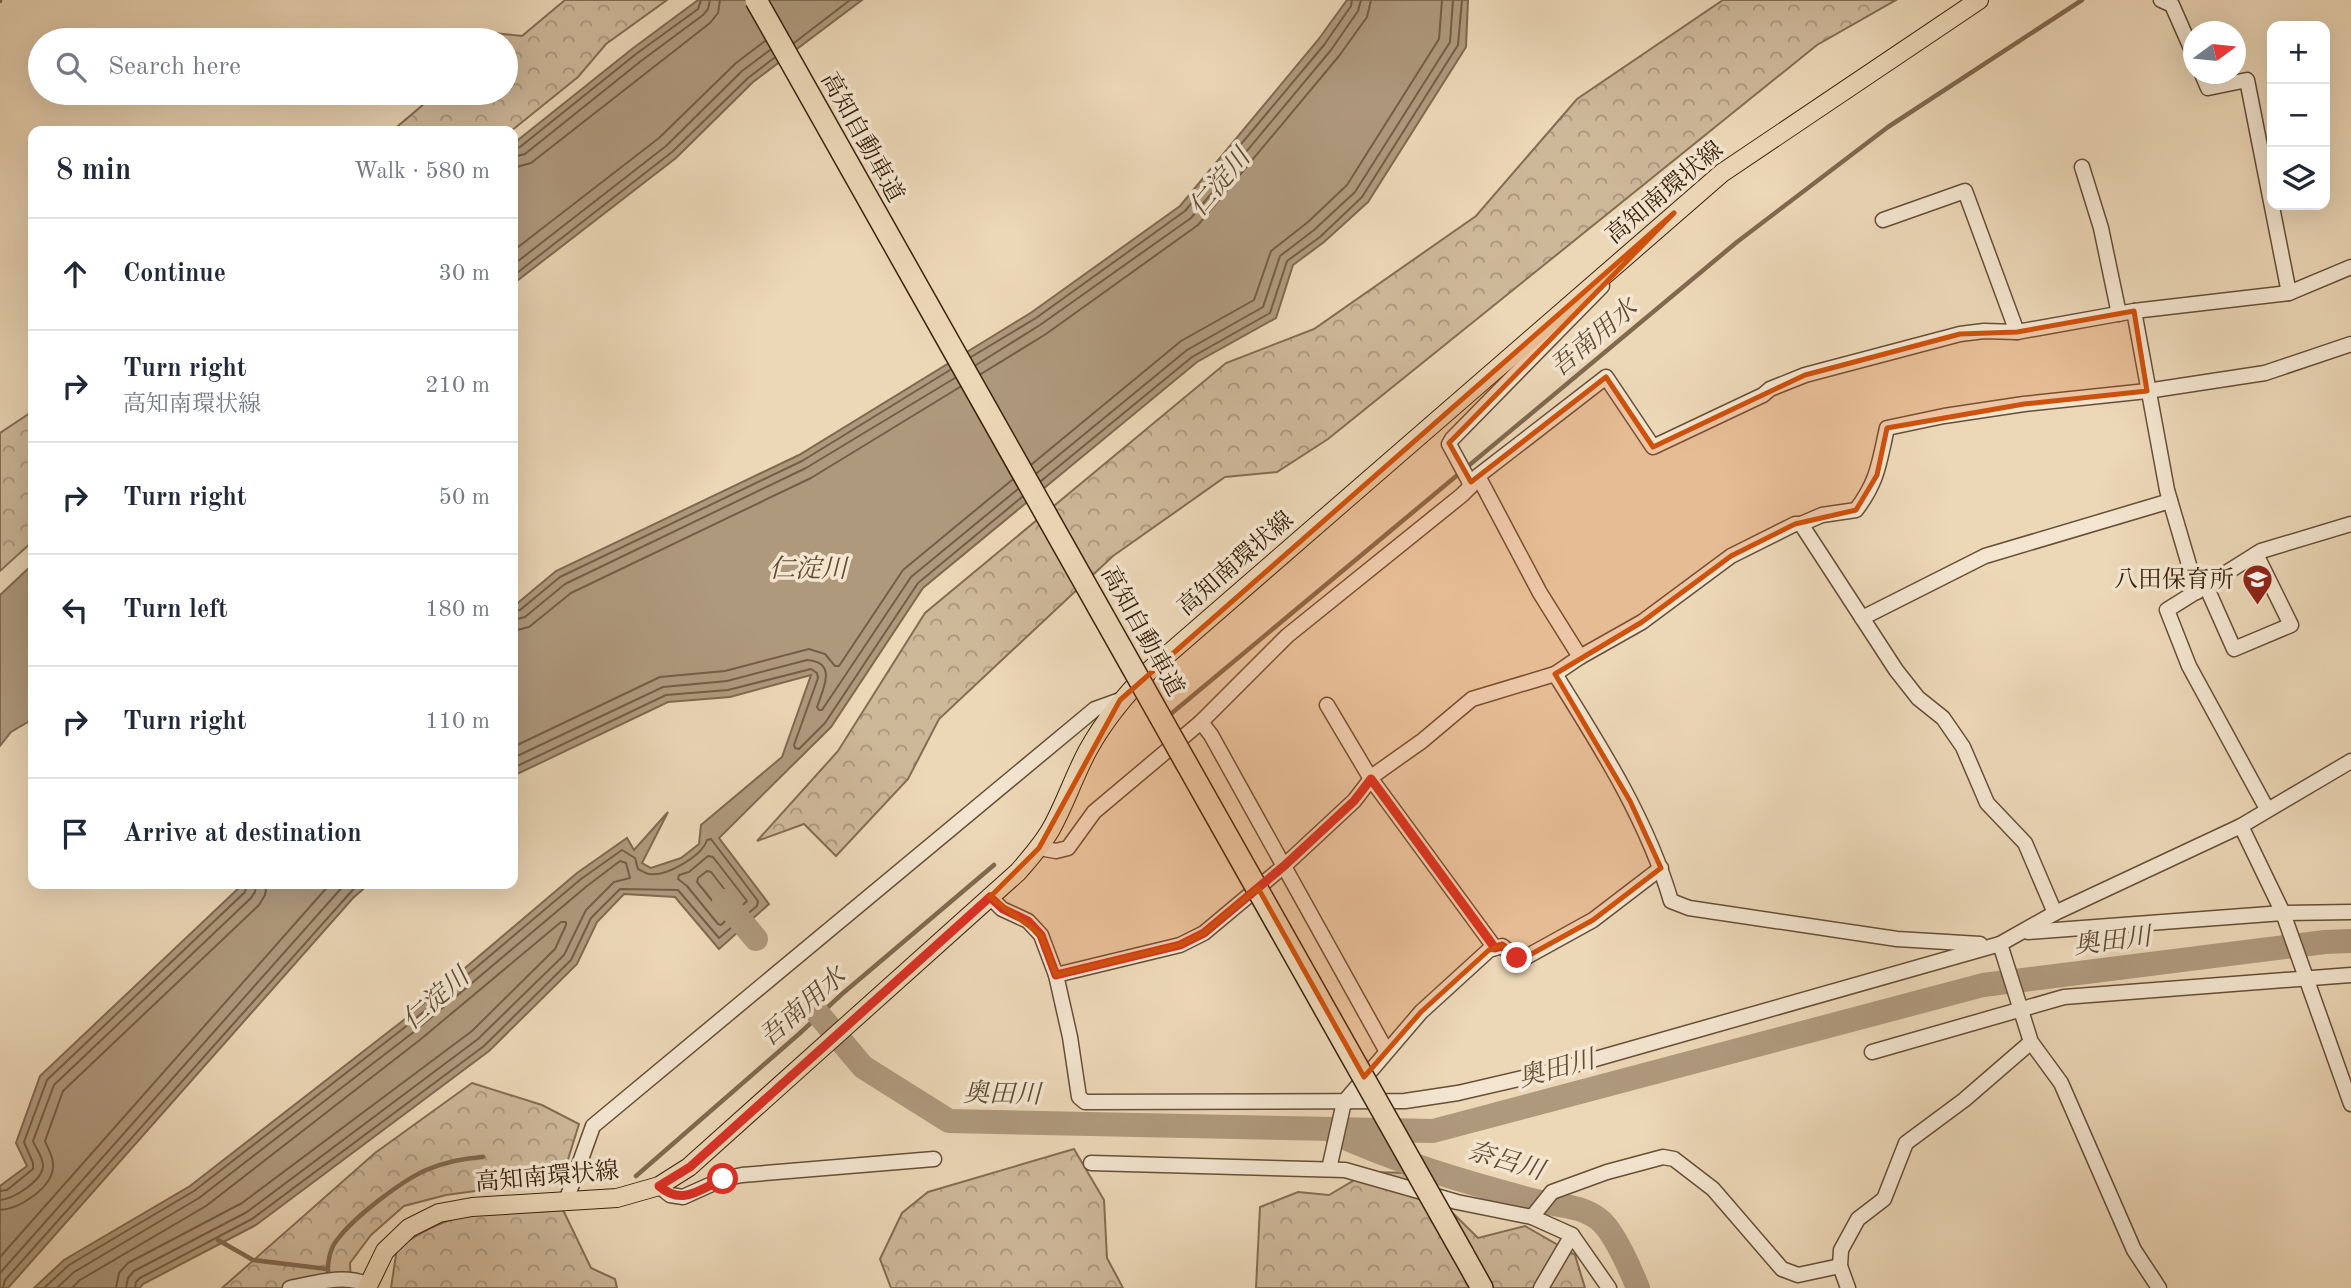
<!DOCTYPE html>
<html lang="en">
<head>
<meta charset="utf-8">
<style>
  :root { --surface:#fff; --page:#f6f6f7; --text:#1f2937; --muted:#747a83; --line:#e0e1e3 }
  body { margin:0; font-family:"Old Standard TT","Noto Serif JP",serif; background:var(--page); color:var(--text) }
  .controls { position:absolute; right:21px; top:21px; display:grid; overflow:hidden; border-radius:14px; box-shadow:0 7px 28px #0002 }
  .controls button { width:63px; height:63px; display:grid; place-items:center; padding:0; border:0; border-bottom:2px solid var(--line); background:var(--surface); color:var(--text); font:35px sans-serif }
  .compass { position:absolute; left:2183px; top:21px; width:63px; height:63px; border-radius:50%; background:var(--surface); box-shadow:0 7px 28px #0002; rotate:75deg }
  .stop { position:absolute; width:21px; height:21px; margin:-16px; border:5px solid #d93025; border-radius:50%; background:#fff }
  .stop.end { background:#d93025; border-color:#fff; box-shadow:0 2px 7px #0008 }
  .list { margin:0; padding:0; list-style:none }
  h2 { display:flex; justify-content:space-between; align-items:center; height:91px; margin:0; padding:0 28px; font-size:30px }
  h2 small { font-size:23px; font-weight:400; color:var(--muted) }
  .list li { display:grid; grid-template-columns:46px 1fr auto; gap:21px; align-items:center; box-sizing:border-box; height:112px; padding:0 28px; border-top:2px solid var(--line) }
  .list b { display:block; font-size:26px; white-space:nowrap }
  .list p { margin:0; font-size:23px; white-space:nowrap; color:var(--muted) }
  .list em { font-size:23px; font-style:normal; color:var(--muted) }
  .icon { flex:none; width:38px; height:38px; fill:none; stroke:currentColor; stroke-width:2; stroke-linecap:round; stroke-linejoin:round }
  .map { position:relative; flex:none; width:2351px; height:1288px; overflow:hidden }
  .search { position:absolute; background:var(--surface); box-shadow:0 7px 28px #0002; left:28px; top:28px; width:490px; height:77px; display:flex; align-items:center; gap:18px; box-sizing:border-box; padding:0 24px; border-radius:38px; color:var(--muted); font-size:26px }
  .panel { position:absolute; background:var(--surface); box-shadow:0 7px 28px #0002; left:28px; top:126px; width:490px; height:763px; border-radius:14px }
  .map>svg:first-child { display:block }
  .forest { fill:url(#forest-crowns); stroke:#846d52; stroke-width:2 }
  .water { fill:#af997d; stroke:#80694f; stroke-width:2 }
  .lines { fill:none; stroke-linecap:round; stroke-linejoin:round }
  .shore { stroke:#745e44; stroke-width:2 }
  .stream { stroke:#80694f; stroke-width:4.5 }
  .river { stroke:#af997d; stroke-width:24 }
  .minor-casing { stroke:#664f36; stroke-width:17 }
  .major-casing { stroke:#39220b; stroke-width:20 }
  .highway-casing { stroke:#39220b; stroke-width:24 }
  .minor { stroke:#f3e5d0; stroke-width:14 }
  .major { stroke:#ecd7b7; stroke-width:18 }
  .highway { stroke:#ecd7b7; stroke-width:21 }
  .highway-bridge-casing { stroke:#39220b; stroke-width:24; stroke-linecap:butt }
  .highway-bridge { stroke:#ecd7b7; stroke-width:21 }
  .route { stroke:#d93025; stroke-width:9 }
  .marked { fill:#ce510c; fill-opacity:0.2; stroke:#ce510c; stroke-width:5; stroke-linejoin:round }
  .labels { text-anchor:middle; stroke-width:7; stroke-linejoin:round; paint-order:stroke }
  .street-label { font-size:24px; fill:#39220b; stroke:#f3e5d0 }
  .poi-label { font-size:24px; fill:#39220b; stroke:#f3e5d0; text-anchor:end }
  .water-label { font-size:26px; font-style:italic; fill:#624c33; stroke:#f3e5d0 }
</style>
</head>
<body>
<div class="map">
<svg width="2351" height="1288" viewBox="0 0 2351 1288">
  <defs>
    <pattern id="forest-crowns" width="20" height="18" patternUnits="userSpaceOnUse" patternTransform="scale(1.75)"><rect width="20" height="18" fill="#ceb89a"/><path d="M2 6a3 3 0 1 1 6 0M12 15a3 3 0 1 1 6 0" fill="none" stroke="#a8957c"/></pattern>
  </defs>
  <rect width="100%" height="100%" fill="#ecd7b7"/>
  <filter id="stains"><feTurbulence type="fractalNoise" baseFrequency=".00286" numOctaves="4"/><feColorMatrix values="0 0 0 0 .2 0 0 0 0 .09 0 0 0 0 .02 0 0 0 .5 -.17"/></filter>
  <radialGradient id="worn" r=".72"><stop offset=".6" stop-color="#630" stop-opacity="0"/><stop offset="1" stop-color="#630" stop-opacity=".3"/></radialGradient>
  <!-- forest -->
  <g class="forest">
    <polygon points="565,0 667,0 606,44 578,77 511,131 392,131 437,93 506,93 506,40 480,40 486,32 522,36"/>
    <polygon points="1723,0 1896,0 1817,45 1328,439 1277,472 1225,477 1113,556 939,719 908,779 836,856 804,824 757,841 838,751 925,613 1226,363 1314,329 1476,216 1577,99"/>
    <polygon points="33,411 33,541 0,571 0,433"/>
    <polygon points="472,1083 542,1105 579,1124 565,1169 534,1183 446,1195 404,1206 371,1235 350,1263 351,1288 222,1288 375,1153"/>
    <polygon points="1074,1149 1104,1200 1107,1258 1123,1288 891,1288 880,1259 902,1213 928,1192"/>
    <polygon points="1368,1172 1412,1173 1478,1238 1525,1226 1575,1255 1585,1288 1256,1288 1260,1207 1298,1192 1329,1195"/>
    <path d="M563 1210 591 1268 615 1279 617 1288H391L397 1248C422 1231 451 1215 482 1213 509 1210 536 1213 563 1210Z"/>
  </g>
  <!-- water -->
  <g class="water">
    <polygon points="698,0 862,0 753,82 676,158 513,284 513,144 632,49"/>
    <polygon points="1347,0 1468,0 1466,47 1368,202 1324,242 1293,265 1276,318 1197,362 923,588 831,727 719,838 769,904 719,949 675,897 624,894 597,922 577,964 489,1051 256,1225 143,1284 140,1288 34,1288 64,1260 190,1186 405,1019 577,873 627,838 634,850 668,812 642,863 651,868 681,858 699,844 701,825 782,757 811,675 730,697 668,702 513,776 513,607 556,571 799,455 1032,312 1180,206 1318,40"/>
    <polygon points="33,564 33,719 11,732 0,746 0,595"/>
    <polygon points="243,884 369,884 353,898 8,1288 0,1288 0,1186 27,1166 16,1143 40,1076"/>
  </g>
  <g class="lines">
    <!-- shore -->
    <g class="shore">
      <polyline points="794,43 850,0"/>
      <polyline points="513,149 520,147 636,54 698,9 701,0"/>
      <polyline points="513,157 525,154 641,61 703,15 708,9 710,0"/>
      <polyline points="513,168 531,163 710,23 718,13 720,0"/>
      <polyline points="513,251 659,138 736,63 765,41"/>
      <polyline points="513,265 666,146 742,71 770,50"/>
      <polyline points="513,276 672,152 748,78 774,58"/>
      <polyline points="971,357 1036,318 1185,211 1324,45 1351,6 1352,0"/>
      <polyline points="976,365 1040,325 1191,218 1331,50 1358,11 1361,0"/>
      <polyline points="981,374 1046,334 1198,225 1339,56 1367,17 1371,0"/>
      <polyline points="1032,464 1181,341 1254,300 1271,251 1308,222 1347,185 1439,39 1442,0"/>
      <polyline points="1037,473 1187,350 1263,307 1280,256 1314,230 1355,192 1450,42 1453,0"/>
      <polyline points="1041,481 1192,357 1270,313 1287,261 1320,237 1362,197 1458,45 1462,0"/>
      <polyline points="513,611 520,610 560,577 802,461 950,370"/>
      <polyline points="513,620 525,617 565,584 806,468 955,378"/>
      <polyline points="513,631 529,627 571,593 811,478 960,387"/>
      <polyline points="513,747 660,677 725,671 809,649 825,654 835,666 839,666 903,570 1012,480"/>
      <path d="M513 758 663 687 727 681 807 660C838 662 823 689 817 707L819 710H822L911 577 1018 489"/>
      <polyline points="513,768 666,695 728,690 811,669 817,673 818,678 794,745 795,748 799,749 825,723 918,583 1022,497"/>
      <polygon points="708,856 713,857 747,901 721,925 718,924 687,886 678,879 679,875 689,872"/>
      <polygon points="707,871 711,872 732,899 732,903 723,910 719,909 697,882 698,878"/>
      <polyline points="0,1191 7,1190 33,1169 33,1163 24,1142 47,1080 245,892 247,884"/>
      <path d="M0 1200C13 1199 41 1182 43 1167 44 1158 36 1149 33 1141L54 1085 251 898 255 892 256 884"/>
      <path d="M0 1210C19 1209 52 1188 53 1167 54 1157 48 1149 45 1141L63 1091 259 905 265 895 267 884"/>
      <polyline points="0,1257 330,884"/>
      <polyline points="0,1273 345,884"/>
      <polyline points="3,1288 5,1280 358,884"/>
      <path d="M44 1288 69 1265 194 1191 409 1024 581 879 622 850 635 858 638 869C640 870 647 874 649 874 666 877 702 856 707 840L711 839 758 901 757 906 719 938 678 890 620 889 591 918 571 960 484 1046 252 1219 140 1278 136 1282 135 1288"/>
      <polyline points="57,1288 74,1272 199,1198 415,1031 587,886 620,861 626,863 630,878 614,882 586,910 564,955 478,1039 247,1212 134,1271 128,1278 126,1288"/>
      <polyline points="72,1288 80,1280 206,1206 421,1039 561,922 566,922 566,925 555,949 472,1031 242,1203 128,1263 119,1273 116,1288"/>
    </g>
    <!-- stream -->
    <g class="stream">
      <polyline points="0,1 0,0"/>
      <polyline points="1166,718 1737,242 1888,127 2082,0"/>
      <polyline points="636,1176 799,1034 842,994 994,865"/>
      <polyline points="218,1240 253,1260 327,1269"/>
      <path d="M329 1276C326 1266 330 1248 337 1240 354 1217 400 1182 426 1170 443 1163 465 1158 483 1157"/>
    </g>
    <!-- river -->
    <g class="river">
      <polyline points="724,901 756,939"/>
      <polyline points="809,1003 863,1067 949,1121 1433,1131 1983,985 2325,942 2351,941"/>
      <path d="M1334 1133C1396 1162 1465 1182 1532 1200 1556 1206 1582 1204 1602 1222 1615 1235 1631 1271 1638 1288"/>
    </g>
    <defs>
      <g id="minor">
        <polyline points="2161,0 2172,5 2194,55"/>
        <polyline points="2202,74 2208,88 2247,80 2289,293"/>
        <polyline points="2082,167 2101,228 2119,314"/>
        <polyline points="1883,220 1965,191 2017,332"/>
        <polyline points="2134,311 2167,490 2197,592"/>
        <polyline points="1478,476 1540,593 1580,657"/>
        <polyline points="1470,487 1478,476 1606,377 1653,447 1763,395 1770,389 1805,375 1960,334 1984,331 2017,332 2134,311 2289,293 2351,267"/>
        <polyline points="1801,524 1896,670 1918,698 1943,718 1963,747 1987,803 2025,843 2055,913"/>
        <polyline points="2206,586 2234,649 2291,625 2256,554"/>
        <polyline points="1862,618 1985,556 2170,501"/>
        <path d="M1555 674C1600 746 1647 819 1671 901L1689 908 1897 939 1980 944"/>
        <polyline points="1327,705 1371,779 1495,948"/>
        <polyline points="1201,722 1211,735 1386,1050"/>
        <polyline points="2267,809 2189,666 2167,610 2261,551 2351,524"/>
        <polyline points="2241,826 2283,913 2351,1104"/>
        <polyline points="1039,848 1056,851 1068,848 1094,812 1201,722 1287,636 1462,495 1470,487 1469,481 1449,444 1452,439 1602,286"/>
        <path d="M990 897 1002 909 1028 921 1041 935 1056 975 1180 945 1204 933 1284 866 1354 801 1374 775 1422 741 1472 699 1555 674 1580 657 1642 622 1731 556 1795 524H1801L1822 515 1856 510C1878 481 1879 463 1887 428L1944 416 2024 404 2147 391 2265 373 2351 344"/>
        <polyline points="2028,932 2283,913 2351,912"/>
        <polyline points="2000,944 2031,1042 2061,1083 2134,1250 2159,1288"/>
        <polyline points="1056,975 1070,1037 1079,1097 1085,1102 1405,1101 1458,1093 1553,1071 2000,944 2055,913 2241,826 2351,761"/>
        <polyline points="1872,1052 2064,997 2351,975"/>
        <polyline points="1091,1163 1345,1170 1457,1202 1532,1217 1572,1235 1609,1288"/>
        <polyline points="1329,1169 1344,1102 1421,1012 1489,950 1502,946 1517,958 1526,957 1593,920 1661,868"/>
        <polyline points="659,1186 670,1195 683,1197 723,1179 742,1175 934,1159"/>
        <polyline points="566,1201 593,1126 1095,709 1120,700"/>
        <polyline points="1532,1217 1552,1192 1607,1172 1663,1157 1674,1159 1713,1189 1782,1269 1798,1275 1840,1266"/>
        <path d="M290 1288C316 1283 342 1274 367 1284"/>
        <polyline points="1541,1288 1572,1235"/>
        <polyline points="1848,1288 1840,1266 1841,1250 1858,1219 1884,1199 1906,1143 1964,1100 2031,1042"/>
      </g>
      <path id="major" d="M367 1288 385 1251 409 1228 439 1213 472 1207 617 1198 659 1186 689 1167 1018 872C1030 858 1042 845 1051 829 1065 804 1074 776 1088 750 1105 719 1126 694 1151 669L1722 173 1979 0"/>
      <polyline id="highway" points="1463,1254 1482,1288"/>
    </defs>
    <!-- minor casing -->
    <use href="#minor" class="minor-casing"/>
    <!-- major casing -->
    <use href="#major" class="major-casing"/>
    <!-- highway casing -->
    <use href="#highway" class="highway-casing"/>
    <!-- minor -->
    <use href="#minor" class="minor"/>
    <!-- major -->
    <use href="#major" class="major"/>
    <!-- highway -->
    <use href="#highway" class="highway"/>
    <defs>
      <polyline id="highway-bridge" points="756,0 1463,1254"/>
    </defs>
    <!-- highway-bridge casing -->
    <use href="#highway-bridge" class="highway-bridge-casing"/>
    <!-- highway-bridge -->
    <use href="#highway-bridge" class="highway-bridge"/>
  </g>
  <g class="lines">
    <!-- route -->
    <path class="route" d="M723 1179C699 1190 682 1206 659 1186L690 1167 990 897 1003 909 1028 921 1041 935 1056 975 1180 945 1204 933 1284 866 1354 801 1371 779 1495 948 1502 946 1517 958"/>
  </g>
  <!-- marked area -->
  <path class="marked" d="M1674 213 1449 443 1471 482 1606 377 1653 447 1805 375 1960 334 2017 332 2134 311 2147 391 2024 404 1887 428 1877 475 1856 510 1795 524 1731 556 1642 622 1555 674 1630 801 1661 868 1593 920 1526 957 1517 958 1503 946 1489 950 1421 1012 1364 1077 1258 888 1204 933 1180 945 1056 975 1041 935 990 897 1039 848 1120 700Z"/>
  <!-- icons -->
  <defs>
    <symbol id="school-pin" viewBox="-11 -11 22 30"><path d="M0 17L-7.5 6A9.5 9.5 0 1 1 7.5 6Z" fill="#8f2418" stroke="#f3e5d0"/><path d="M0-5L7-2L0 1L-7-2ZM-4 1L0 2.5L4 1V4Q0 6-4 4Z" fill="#fff"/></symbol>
  </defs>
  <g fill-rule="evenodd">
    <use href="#school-pin" x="2240" y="562" width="35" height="47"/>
  </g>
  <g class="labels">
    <!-- street labels -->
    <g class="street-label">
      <text transform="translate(863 137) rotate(61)" y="8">高知自動車道</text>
      <text transform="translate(1664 192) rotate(-40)" y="8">高知南環状線</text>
      <text transform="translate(1235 563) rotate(-41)" y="8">高知南環状線</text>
      <text transform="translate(1143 631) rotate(61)" y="8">高知自動車道</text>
      <text transform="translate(547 1176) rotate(-5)" y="8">高知南環状線</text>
    </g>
    <!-- poi labels -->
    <g class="poi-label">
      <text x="2234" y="587">八田保育所</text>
    </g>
    <!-- water labels -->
    <g class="water-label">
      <text transform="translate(1219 182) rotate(-50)" y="9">仁淀川</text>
      <text transform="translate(1593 337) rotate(-40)" y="9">吾南用水</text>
      <text x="808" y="577">仁淀川</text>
      <text transform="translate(2112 940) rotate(-7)" y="9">奥田川</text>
      <text transform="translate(435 998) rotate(-41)" y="9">仁淀川</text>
      <text transform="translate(802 1006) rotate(-41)" y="9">吾南用水</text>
      <text transform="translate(1556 1068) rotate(-15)" y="9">奥田川</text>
      <text transform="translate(1002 1093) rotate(1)" y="9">奥田川</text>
      <text transform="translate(1506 1160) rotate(16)" y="9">奈呂川</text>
    </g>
  </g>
  <rect width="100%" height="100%" filter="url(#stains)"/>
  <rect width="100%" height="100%" fill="url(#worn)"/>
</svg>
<div class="controls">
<button>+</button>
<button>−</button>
<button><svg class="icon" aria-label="layers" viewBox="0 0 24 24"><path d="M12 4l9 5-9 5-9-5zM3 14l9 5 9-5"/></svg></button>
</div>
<svg class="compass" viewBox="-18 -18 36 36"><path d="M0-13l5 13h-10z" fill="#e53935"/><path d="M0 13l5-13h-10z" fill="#747a83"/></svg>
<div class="stop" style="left:723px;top:1179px"></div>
<div class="stop end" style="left:1517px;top:958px"></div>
<div class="search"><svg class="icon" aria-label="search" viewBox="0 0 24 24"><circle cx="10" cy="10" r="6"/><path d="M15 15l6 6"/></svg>Search here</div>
<section class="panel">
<h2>8 min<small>Walk · 580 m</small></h2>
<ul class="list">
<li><svg class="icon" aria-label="ahead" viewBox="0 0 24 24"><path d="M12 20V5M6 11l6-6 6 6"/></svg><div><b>Continue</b></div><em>30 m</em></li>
<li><svg class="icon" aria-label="right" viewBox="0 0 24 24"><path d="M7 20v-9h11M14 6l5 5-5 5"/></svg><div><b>Turn right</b><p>高知南環状線</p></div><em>210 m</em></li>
<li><svg class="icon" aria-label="right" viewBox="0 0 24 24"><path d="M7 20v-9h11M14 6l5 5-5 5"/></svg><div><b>Turn right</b></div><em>50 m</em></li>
<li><svg class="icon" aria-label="left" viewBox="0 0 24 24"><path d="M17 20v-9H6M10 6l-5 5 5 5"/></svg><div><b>Turn left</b></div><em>180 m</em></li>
<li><svg class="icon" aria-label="right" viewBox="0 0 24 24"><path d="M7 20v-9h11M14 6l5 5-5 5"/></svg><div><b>Turn right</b></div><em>110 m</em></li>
<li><svg class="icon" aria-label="arrive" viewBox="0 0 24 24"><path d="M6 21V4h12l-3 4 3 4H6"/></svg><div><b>Arrive at destination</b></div></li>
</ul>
</section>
</div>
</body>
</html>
